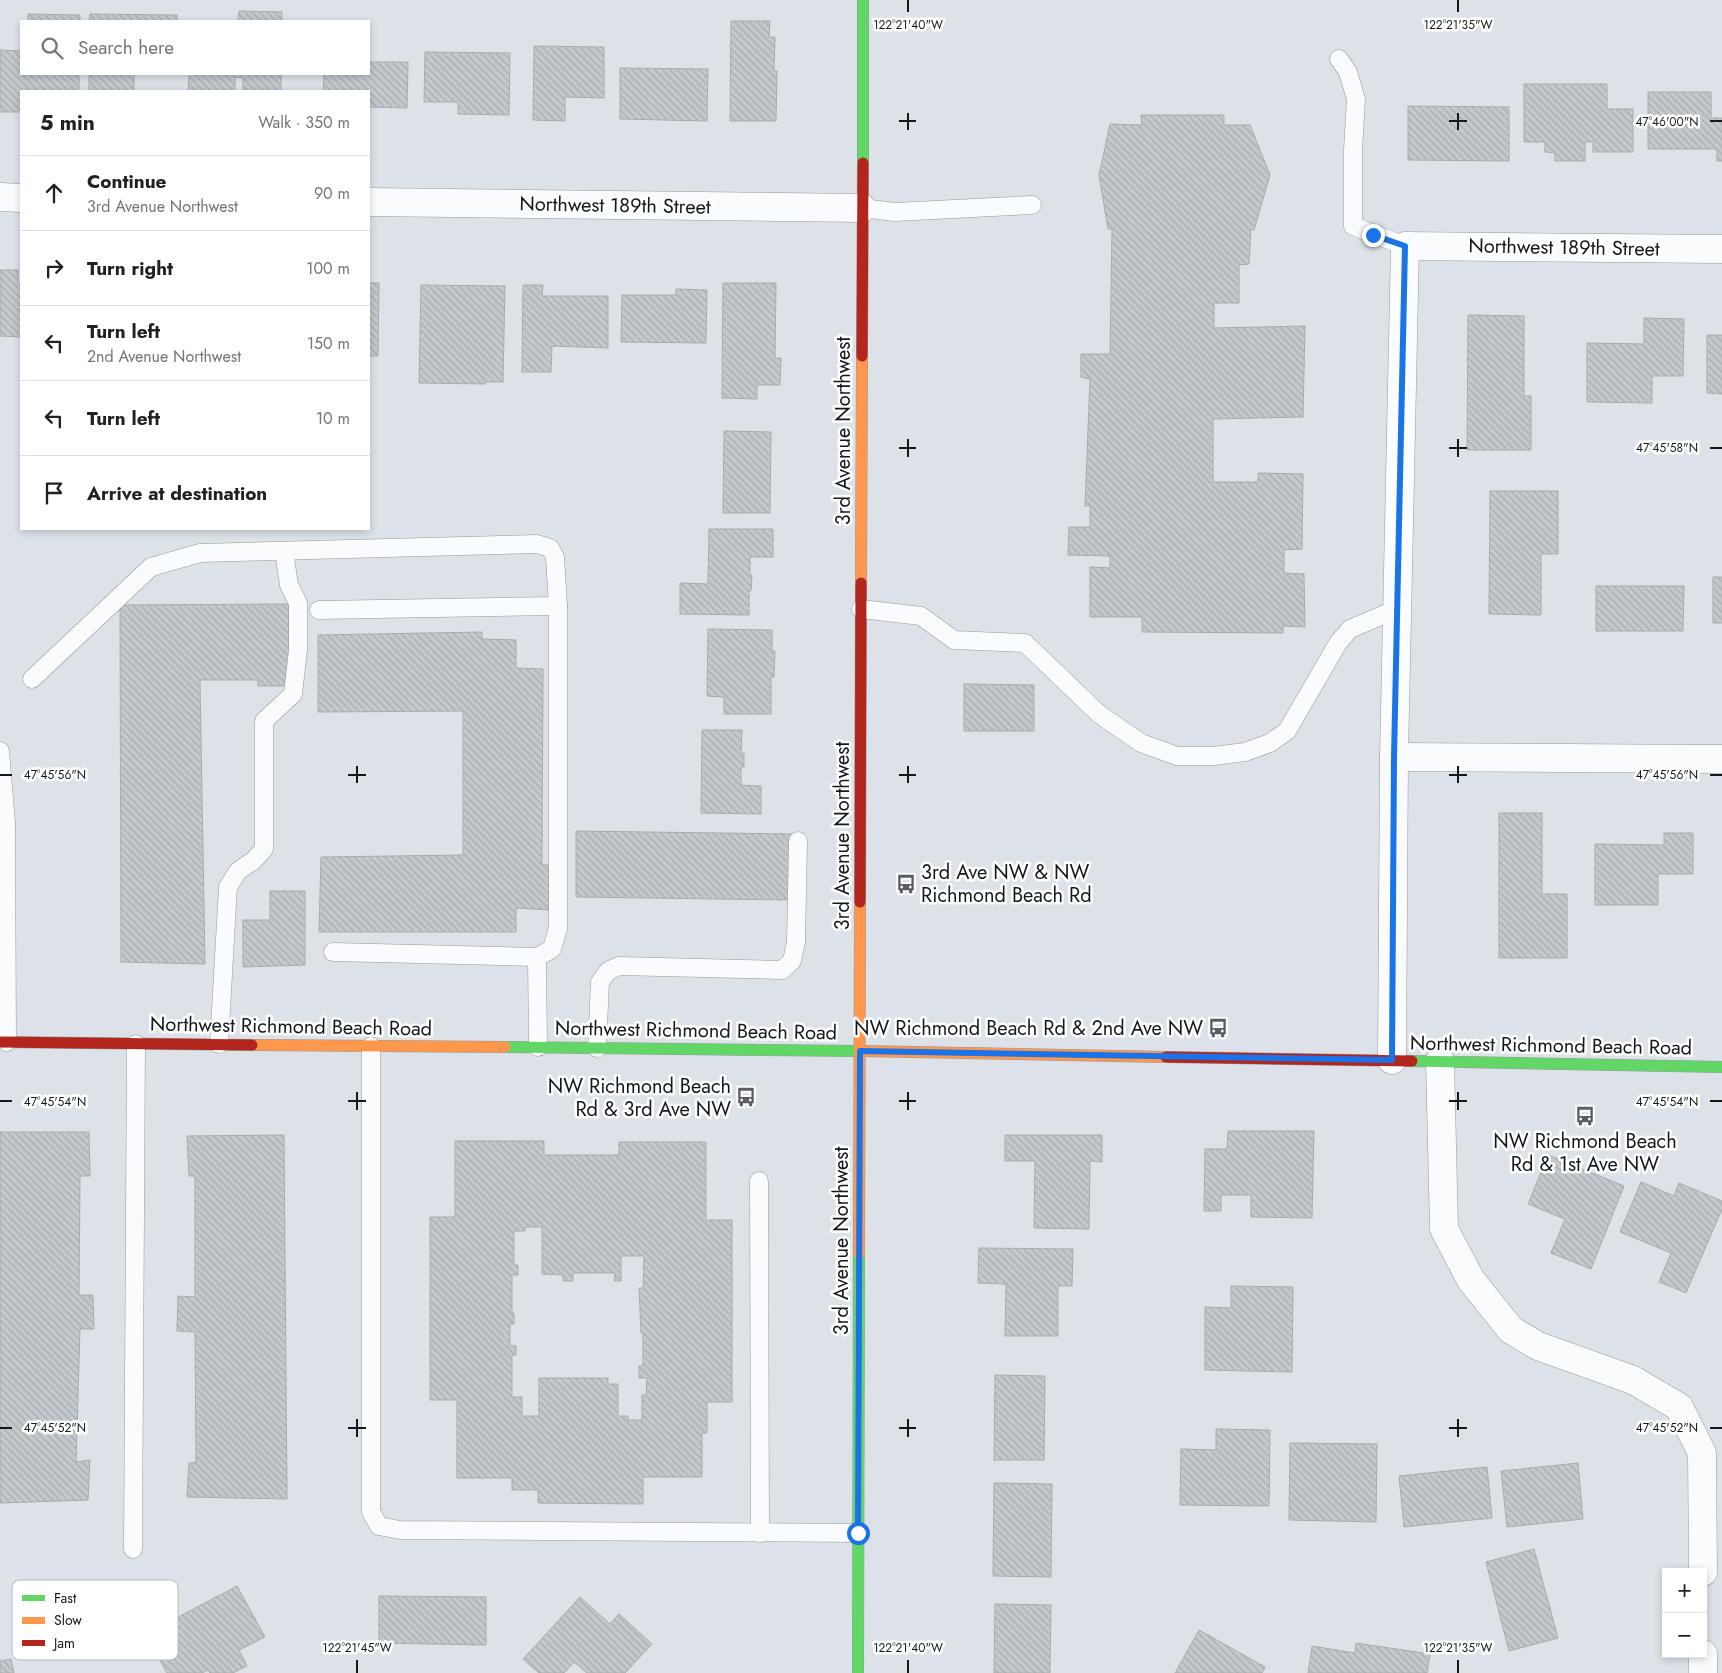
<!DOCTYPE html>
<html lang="en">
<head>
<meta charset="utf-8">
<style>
  :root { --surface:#fff; --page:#f2f2f2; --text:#202124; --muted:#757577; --line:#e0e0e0 }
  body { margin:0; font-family:Jost,sans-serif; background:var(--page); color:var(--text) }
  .controls { position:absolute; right:15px; bottom:15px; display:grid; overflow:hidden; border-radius:0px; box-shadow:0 2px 8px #0003 }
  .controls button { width:45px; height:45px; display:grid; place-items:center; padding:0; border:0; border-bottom:1px solid var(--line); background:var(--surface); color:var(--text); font:25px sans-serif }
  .stop { position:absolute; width:15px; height:15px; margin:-11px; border:4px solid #1a73e8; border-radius:50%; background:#fff }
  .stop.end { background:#1a73e8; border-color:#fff; box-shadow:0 1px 5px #0008 }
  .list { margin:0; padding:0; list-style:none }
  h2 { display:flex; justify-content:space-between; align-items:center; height:65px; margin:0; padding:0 20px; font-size:21px }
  h2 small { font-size:16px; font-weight:400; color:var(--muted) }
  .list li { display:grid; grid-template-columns:32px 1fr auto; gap:15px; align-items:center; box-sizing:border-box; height:75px; padding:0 20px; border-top:1px solid var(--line) }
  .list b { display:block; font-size:19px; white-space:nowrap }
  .list p { margin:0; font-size:16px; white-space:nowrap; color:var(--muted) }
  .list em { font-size:16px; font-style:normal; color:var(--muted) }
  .icon { flex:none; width:28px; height:28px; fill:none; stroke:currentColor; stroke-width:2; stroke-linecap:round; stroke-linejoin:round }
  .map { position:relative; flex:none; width:1722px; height:1673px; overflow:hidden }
  .search { position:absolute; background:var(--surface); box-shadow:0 2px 8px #0003; left:20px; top:20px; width:350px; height:55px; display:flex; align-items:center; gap:12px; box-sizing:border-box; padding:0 18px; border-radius:0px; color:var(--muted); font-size:19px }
  .panel { position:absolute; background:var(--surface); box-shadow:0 2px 8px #0003; left:20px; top:90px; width:350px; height:440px; border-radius:0px }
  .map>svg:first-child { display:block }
  .building { fill:url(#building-back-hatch); stroke:#a7acb0; fill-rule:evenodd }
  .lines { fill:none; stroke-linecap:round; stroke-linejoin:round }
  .lane-casing { stroke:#95999d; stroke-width:19 }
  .street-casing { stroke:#95999d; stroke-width:29 }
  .fast-casing { stroke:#95999d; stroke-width:12 }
  .slow-casing { stroke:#95999d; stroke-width:12 }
  .jam-casing { stroke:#95999d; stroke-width:12 }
  .lane { stroke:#fafbfc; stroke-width:18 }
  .street { stroke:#fafbfc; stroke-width:28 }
  .fast { stroke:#63d668; stroke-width:11 }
  .slow { stroke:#ff974d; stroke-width:11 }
  .jam { stroke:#b3261e; stroke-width:11 }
  .route { stroke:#1a73e8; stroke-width:6 }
  .ticks { fill:none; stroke:#14171b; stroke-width:2 }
  .labels { text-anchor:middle; stroke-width:5; stroke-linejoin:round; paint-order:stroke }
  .street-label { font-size:20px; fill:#14171b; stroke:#fff }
  .poi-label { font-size:20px; fill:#14171b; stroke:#fff; text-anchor:end }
  .key { fill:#fff; stroke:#b8b9bb; stroke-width:1 }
  .key-label { font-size:14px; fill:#14171b }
  .ticks-label { font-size:12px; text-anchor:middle; fill:#14171b; stroke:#fff; stroke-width:5; stroke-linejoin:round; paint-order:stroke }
</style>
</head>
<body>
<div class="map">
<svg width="1722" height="1673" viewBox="0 0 1722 1673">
  <defs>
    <pattern id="building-back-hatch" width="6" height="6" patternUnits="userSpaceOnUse" patternTransform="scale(1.25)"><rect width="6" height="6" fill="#c4c9ce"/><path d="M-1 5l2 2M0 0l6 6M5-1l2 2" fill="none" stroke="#a8acb0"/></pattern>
  </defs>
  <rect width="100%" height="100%" fill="#dce2e8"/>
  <!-- building -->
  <g class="building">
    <polygon points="239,11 282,12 282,21 238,21"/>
    <polygon points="28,14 80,15 80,21 28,21"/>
    <polygon points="90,14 177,15 177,21 89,21"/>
    <polygon points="731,21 770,21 769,37 775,37 774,71 777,71 776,121 730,121"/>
    <polygon points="534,46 604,47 604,98 565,97 565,121 533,120"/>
    <polygon points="0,50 21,51 21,74 79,74 79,91 21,91 21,112 0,112"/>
    <polygon points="425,52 510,53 509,115 458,114 458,102 424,102"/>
    <polygon points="369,62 408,62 407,108 369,107 369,91 323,91 324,74 369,74"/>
    <polygon points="620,68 708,69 707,121 620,119"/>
    <rect x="89" y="74" width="45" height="17"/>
    <polygon points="189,74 281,74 281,91 243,91 243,78 235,77 235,91 188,91"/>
    <polygon points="1524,84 1607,84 1607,109 1633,109 1633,152 1593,152 1593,142 1585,142 1585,161 1555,161 1555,153 1545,152 1545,142 1524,142"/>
    <polygon points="1648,92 1711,92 1711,118 1722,118 1722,161 1717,161 1717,149 1648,149"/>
    <polygon points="1408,106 1509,107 1509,161 1408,160"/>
    <polygon points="1141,115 1224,115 1224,125 1250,125 1270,175 1254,230 1251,229 1249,264 1239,265 1239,303 1214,303 1214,328 1305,326 1303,417 1213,419 1213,482 1258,482 1258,473 1303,474 1302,549 1284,550 1284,573 1304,574 1305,627 1283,626 1283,633 1142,632 1142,617 1090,617 1090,567 1110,568 1110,556 1068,555 1069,527 1090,527 1090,506 1085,506 1090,379 1081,377 1081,354 1110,354 1112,229 1108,229 1099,175 1110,124 1142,125"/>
    <polygon points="0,270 18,270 18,283 21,283 21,337 0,336"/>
    <polygon points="369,283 379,283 378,356 369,356"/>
    <polygon points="723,283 776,283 775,358 781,358 780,385 757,385 757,399 722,398"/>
    <polygon points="421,285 505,286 503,382 485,382 485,384 419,383"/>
    <polygon points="523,285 543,285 542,296 608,296 608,348 552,346 551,372 522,372"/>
    <polygon points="676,289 707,290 706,343 621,342 622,295 676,295"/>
    <polygon points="1468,315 1524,316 1524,396 1531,396 1531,450 1467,450"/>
    <polygon points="1644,318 1684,319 1683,376 1652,376 1652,403 1587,402 1587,343 1644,344"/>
    <polygon points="1707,335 1722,335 1722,394 1707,393"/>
    <polygon points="724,431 771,432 770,513 723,513"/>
    <polygon points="1490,491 1558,491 1558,554 1541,554 1541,615 1489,614"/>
    <polygon points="709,529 773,529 773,557 750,557 750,575 752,575 751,591 749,591 749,615 680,614 680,583 708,584"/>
    <rect x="1713" y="577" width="9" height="46"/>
    <polygon points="1596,586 1684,586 1683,631 1596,631"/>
    <polygon points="289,604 290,686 258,686 258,680 200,680 205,964 121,962 120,605"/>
    <polygon points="708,629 772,630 772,651 775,651 774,677 771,677 771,714 724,714 724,697 707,696"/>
    <polygon points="482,632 482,639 516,640 516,668 543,669 542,865 551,865 551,910 516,908 516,932 319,932 321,857 463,855 463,711 318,712 318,635"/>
    <polygon points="964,684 1034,685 1034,731 964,731"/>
    <polygon points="702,730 742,730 741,753 744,753 744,767 741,767 741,785 761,786 761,814 701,813"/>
    <polygon points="1499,813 1542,813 1542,894 1567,894 1567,958 1499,958"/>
    <polygon points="576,831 792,834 791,900 576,897"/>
    <polygon points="1664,833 1693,833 1693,874 1658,874 1658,905 1595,905 1595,844 1664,845"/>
    <polygon points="270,891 305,891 305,965 243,967 243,920 270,920"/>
    <polygon points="1228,1131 1314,1131 1312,1218 1251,1217 1251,1195 1221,1195 1221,1211 1204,1211 1205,1149 1227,1149"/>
    <polygon points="0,1132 89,1132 90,1176 80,1176 79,1295 93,1295 94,1329 80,1329 76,1462 90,1460 88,1500 0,1503"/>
    <polygon points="284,1135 287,1499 187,1497 189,1463 196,1462 195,1332 177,1331 178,1296 195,1297 195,1176 189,1176 187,1136"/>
    <polygon points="1005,1135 1102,1135 1102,1162 1090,1161 1089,1229 1034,1228 1035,1161 1005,1161"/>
    <path d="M455 1141H544V1155H619V1142H706V1220H732V1402H707V1433H702V1477H643V1504L538 1503V1490H512V1478H457V1400H430V1217H455ZM525 1227H542V1274L563 1275V1281H573V1273H615L614 1281H621V1256H644L643 1288H639L641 1333H643V1366H639V1378H647L646 1395H642V1420H628V1416H618V1384H608V1378H539V1416H522V1397H512V1355H516V1346H510V1324H514V1313H512V1275H518V1265H514V1231H525Z"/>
    <polygon points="1548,1155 1624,1186 1591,1269 1551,1253 1565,1219 1528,1204"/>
    <polygon points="1641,1182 1674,1196 1679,1183 1722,1201 1722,1209 1686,1293 1659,1282 1671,1253 1620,1232"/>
    <polygon points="979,1248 1073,1249 1072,1286 1058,1286 1058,1336 1005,1336 1006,1284 978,1283"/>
    <polygon points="1231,1286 1293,1287 1292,1372 1205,1370 1205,1307 1231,1308"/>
    <polygon points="995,1375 1045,1376 1044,1460 994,1460"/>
    <polygon points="1216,1429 1270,1430 1269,1506 1180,1505 1181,1449 1216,1450"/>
    <polygon points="1290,1443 1377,1444 1376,1522 1289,1520"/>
    <polygon points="1578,1463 1583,1519 1507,1527 1501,1471"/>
    <polygon points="1487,1467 1492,1518 1404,1527 1399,1476"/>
    <polygon points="994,1483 1052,1484 1051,1577 993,1576"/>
    <polygon points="1534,1549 1558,1638 1509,1651 1486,1562"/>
    <polygon points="237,1586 265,1637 239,1650 247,1666 233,1673 210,1673 208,1670 202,1673 167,1673 146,1634"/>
    <polygon points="379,1596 486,1597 486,1645 379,1643"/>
    <polygon points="580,1597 610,1624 619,1614 652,1644 625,1673 587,1673 574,1662 564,1673 539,1673 523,1659"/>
    <polygon points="995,1604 1051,1605 1050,1673 994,1673"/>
    <polygon points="1199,1630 1265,1667 1262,1673 1175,1673"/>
    <polygon points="1356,1643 1430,1654 1427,1673 1308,1673 1312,1646 1355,1653"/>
    <polygon points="11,1659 14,1673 0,1673 0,1661"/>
  </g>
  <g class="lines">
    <defs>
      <g id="lane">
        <polyline points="1339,59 1348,72 1356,99 1353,150 1353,226 1405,246"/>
        <polyline points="862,208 895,212 1032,205"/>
        <polyline points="861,609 921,616 954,640 1025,643 1099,714 1141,743 1177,756 1214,756 1245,752 1270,743 1287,731 1338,643 1350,629 1397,609"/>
        <polyline points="319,610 558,606"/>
        <polyline points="32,679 151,567 200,553 537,544 550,548 555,557 558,606 558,928 552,949 537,957 333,952"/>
        <polyline points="0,751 6,823 0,823"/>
        <polyline points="6,823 7,1042"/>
        <polyline points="537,957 538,1047"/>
        <polyline points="219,1044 228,887 238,871 253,861 264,849 264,721 293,694 298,650 298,603 289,585 284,551"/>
        <polyline points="371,1046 371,1512 379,1526 400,1530 859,1533"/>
        <polyline points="597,1048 600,982 608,971 619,966 782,970 792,961 796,942 798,841"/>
        <polyline points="759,1181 760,1533"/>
        <polyline points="133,1549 136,1044"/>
      </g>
      <g id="street">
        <polyline points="0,197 21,198"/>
        <polyline points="369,202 862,208"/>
        <polyline points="1394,757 1722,759"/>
        <polyline points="1392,1060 1394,757 1405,246 1722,249"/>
        <polyline points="1440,1061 1444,1229 1471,1280 1511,1330 1538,1346 1633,1380 1679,1407 1702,1453 1703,1572"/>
        <polyline points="1703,1654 1703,1673"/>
      </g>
      <g id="fast">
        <polyline points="863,163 863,0"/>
        <polyline points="505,1047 862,1051"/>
        <polyline points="1412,1061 1722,1067"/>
        <polyline points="858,1673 859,1254"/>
      </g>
      <g id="slow">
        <polyline points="861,583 862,356"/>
        <polyline points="252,1045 505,1047"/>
        <polyline points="862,1051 1166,1057"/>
        <polyline points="859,1254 860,902"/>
      </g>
      <g id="jam">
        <polyline points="862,356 863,163"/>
        <polyline points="860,902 861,583"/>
        <polyline points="0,1042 252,1045"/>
        <polyline points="1166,1057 1412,1061"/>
      </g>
    </defs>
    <!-- lane casing -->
    <use href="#lane" class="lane-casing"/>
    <!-- street casing -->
    <use href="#street" class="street-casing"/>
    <!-- fast casing -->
    <use href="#fast" class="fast-casing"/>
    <!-- slow casing -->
    <use href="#slow" class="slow-casing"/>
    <!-- jam casing -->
    <use href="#jam" class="jam-casing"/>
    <!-- lane -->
    <use href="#lane" class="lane"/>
    <!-- street -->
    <use href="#street" class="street"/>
    <!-- fast -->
    <use href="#fast" class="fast"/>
    <!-- slow -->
    <use href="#slow" class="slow"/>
    <!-- jam -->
    <use href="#jam" class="jam"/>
  </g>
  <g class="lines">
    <!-- route -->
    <polyline class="route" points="858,1533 860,1051 1392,1060 1394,757 1405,246 1373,235"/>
  </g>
  <!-- ticks -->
  <path class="ticks" d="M908 0V12M1458 0V12M908 113V130M1458 113V130M899 121H916M1449 121H1467M1710 121H1722M908 439V457M1458 439V457M899 448H916M1449 448H1467M1710 448H1722M357 766V783M908 766V783M1458 766V783M0 775H12M348 775H366M899 775H916M1449 775H1467M1710 775H1722M357 1092V1110M908 1092V1110M1458 1092V1110M0 1101H12M348 1101H366M899 1101H916M1449 1101H1467M1710 1101H1722M357 1419V1437M908 1419V1437M1458 1419V1437M0 1428H12M348 1428H366M899 1428H916M1449 1428H1467M1710 1428H1722M357 1660V1673M908 1660V1673M1458 1660V1673"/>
  <!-- icons -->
  <defs>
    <symbol id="bus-bare" viewBox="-9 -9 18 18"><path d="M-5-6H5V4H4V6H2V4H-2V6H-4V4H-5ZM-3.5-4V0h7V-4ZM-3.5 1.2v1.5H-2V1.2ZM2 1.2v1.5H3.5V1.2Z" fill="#5a5e63" stroke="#fff" stroke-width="2.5" paint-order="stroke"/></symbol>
  </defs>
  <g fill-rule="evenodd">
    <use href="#bus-bare" x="892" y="870" width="28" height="28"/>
    <use href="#bus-bare" x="1204" y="1014" width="28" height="28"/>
    <use href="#bus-bare" x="732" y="1083" width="28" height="28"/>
    <use href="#bus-bare" x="1571" y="1102" width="28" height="28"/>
  </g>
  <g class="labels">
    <!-- street labels -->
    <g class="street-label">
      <text transform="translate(615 205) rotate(1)" y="7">Northwest 189th Street</text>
      <text transform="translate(1564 247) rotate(1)" y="7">Northwest 189th Street</text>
      <text transform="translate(843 431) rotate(-90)" y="7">3rd Avenue Northwest</text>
      <text transform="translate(842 836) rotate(-90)" y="7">3rd Avenue Northwest</text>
      <text transform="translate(291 1026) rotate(1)" y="7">Northwest Richmond Beach Road</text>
      <text transform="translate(696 1030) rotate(1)" y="7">Northwest Richmond Beach Road</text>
      <text transform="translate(1551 1045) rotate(1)" y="7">Northwest Richmond Beach Road</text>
      <text transform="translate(841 1241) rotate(-90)" y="7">3rd Avenue Northwest</text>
    </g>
    <!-- poi labels -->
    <g class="poi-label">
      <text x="921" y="879" text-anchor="start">3rd Ave NW &amp; NW<tspan x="921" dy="23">Richmond Beach Rd</tspan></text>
      <text x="1203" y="1035">NW Richmond Beach Rd &amp; 2nd Ave NW</text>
      <text x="731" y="1093">NW Richmond Beach<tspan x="731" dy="23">Rd &amp; 3rd Ave NW</tspan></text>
      <text x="1585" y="1148" text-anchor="middle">NW Richmond Beach<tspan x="1585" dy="23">Rd &amp; 1st Ave NW</tspan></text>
    </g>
  </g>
  <!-- legend -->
  <rect x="12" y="1580" width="166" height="80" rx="8" class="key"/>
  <rect x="22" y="1595" width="23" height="6" fill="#63d668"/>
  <rect x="22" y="1617" width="23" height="7" fill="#ff974d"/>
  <rect x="22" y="1640" width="23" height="6" fill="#b3261e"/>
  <g class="key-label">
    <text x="54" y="1603">Fast</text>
    <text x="54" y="1625">Slow</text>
    <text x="54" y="1648">Jam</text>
  </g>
  <g class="ticks-label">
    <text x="908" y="29">122°21'40"W</text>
    <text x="1458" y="29">122°21'35"W</text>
    <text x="1667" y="126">47°46'00"N</text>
    <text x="1667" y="452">47°45'58"N</text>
    <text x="55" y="779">47°45'56"N</text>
    <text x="1667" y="779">47°45'56"N</text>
    <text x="55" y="1106">47°45'54"N</text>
    <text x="1667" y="1106">47°45'54"N</text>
    <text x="55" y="1432">47°45'52"N</text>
    <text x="1667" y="1432">47°45'52"N</text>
    <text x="357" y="1652">122°21'45"W</text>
    <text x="908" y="1652">122°21'40"W</text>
    <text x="1458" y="1652">122°21'35"W</text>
  </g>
</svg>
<div class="controls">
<button>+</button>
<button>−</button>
</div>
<div class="stop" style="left:858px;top:1533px"></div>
<div class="stop end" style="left:1373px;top:235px"></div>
<div class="search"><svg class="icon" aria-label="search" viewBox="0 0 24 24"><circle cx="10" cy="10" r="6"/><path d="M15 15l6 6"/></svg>Search here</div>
<section class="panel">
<h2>5 min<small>Walk · 350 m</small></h2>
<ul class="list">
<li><svg class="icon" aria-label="ahead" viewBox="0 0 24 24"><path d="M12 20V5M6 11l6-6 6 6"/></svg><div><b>Continue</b><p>3rd Avenue Northwest</p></div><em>90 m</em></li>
<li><svg class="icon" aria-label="right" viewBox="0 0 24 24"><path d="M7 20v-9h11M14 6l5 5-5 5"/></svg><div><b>Turn right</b></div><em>100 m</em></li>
<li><svg class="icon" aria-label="left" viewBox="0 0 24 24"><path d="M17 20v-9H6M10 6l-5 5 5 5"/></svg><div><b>Turn left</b><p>2nd Avenue Northwest</p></div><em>150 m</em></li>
<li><svg class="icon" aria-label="left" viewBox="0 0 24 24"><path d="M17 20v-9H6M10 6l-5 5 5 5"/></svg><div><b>Turn left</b></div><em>10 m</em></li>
<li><svg class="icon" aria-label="arrive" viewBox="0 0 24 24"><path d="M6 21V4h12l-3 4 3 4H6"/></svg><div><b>Arrive at destination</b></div></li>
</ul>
</section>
</div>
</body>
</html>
